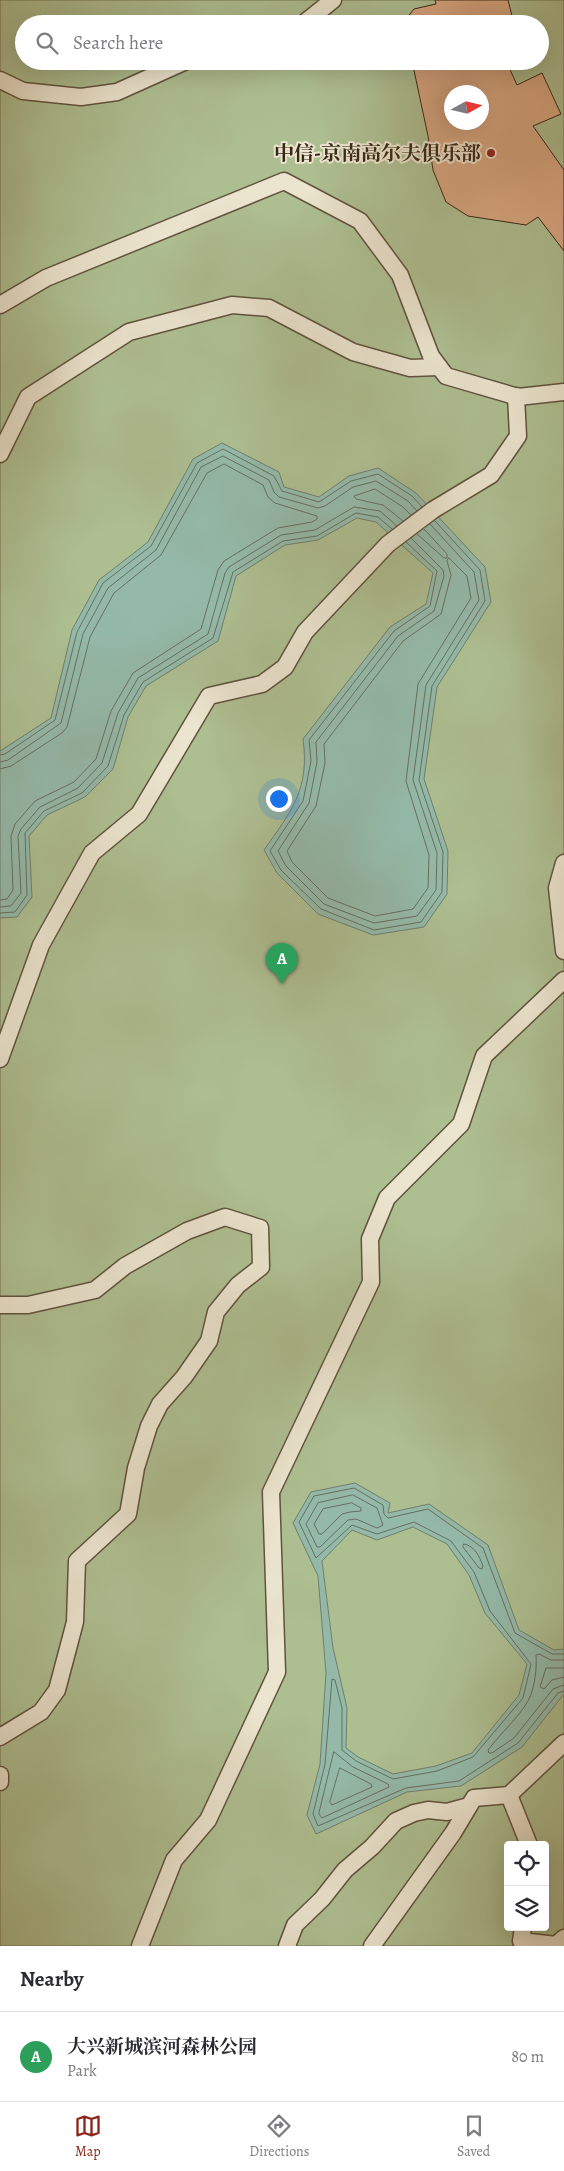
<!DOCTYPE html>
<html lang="en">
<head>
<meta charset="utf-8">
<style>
  :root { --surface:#fff; --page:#f7f7f7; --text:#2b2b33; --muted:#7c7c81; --line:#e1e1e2; --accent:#8f2418 }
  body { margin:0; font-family:Alegreya,"Noto Serif SC",serif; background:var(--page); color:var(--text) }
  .controls { position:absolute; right:15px; bottom:15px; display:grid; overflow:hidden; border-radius:5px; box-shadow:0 5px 20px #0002 }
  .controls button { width:45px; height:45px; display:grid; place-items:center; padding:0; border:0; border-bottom:1px solid var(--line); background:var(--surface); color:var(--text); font:25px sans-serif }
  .compass { position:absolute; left:444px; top:85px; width:45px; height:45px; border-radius:50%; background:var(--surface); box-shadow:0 5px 20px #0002; rotate:82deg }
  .you { position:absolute; left:278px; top:798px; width:18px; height:18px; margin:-12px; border:4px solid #fff; border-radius:50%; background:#1a73e8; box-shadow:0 0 0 8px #1a73e833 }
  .badge { display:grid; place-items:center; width:32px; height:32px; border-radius:50%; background:var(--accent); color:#fff; font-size:16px; font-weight:700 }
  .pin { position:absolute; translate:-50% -41px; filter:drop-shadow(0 1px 2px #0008) }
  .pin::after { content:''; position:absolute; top:26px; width:18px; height:15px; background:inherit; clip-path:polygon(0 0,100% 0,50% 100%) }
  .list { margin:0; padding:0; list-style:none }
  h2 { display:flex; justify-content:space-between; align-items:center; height:65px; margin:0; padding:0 20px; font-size:21px }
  h2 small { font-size:16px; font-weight:400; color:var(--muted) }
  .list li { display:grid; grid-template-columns:32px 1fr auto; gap:15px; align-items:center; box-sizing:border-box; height:90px; padding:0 20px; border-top:1px solid var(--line) }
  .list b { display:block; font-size:19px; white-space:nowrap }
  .list p { margin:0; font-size:16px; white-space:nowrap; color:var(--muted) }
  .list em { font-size:16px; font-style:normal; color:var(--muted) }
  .icon { flex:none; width:28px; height:28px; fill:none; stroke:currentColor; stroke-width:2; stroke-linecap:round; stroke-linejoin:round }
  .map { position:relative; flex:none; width:564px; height:1946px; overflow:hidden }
  .search { position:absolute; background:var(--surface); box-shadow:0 5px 20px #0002; left:15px; right:15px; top:15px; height:55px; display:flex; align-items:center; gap:12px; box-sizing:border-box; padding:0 18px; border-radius:28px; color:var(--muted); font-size:19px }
  .sheet { height:155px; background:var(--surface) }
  nav { display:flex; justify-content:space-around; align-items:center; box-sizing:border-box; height:70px; border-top:1px solid var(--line); background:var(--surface); font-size:14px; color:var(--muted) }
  nav a { display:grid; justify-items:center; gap:2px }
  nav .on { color:var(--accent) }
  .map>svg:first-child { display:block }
  .green { fill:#adbe91; stroke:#727354; fill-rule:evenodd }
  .water { fill:#94b9a9; stroke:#6f7f6e; fill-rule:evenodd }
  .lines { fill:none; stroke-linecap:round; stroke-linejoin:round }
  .shore { stroke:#667060; stroke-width:1 }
  .building { fill:#d8a782; stroke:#372816; fill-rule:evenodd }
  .street-casing { stroke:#61533e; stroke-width:19 }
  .street { stroke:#ebe4ce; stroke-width:16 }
  .poi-dot { fill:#8f2418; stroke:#ebe4ce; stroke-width:2 }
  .labels { text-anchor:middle; stroke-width:4; stroke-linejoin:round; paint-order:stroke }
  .poi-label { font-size:20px; font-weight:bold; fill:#372816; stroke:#ebe4ce; text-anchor:end }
</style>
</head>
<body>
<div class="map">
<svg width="564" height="1946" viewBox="0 0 564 1946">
  <rect width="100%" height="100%" fill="#e0d5b4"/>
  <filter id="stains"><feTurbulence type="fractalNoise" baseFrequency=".004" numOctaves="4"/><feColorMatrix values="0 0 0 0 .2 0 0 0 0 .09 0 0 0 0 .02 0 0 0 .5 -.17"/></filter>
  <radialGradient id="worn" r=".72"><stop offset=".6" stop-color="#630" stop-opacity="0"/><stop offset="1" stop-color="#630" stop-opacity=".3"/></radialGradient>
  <!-- green -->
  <path class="green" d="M0 0H564V1946H0ZM24 24H540V61H24ZM452 92H482V122H452ZM508 1845H545V1927H508Z"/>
  <!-- water -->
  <g class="water">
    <path d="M222 443 279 472 284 487 319 497 349 476 378 468 416 493 485 567 491 602 437 687 424 779 448 851 447 894 424 927 373 935 318 914 277 873 264 850C291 812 310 789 303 739L390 627 426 604 433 573 376 522 357 518 318 540 285 545 236 576 218 641 146 686 128 717 113 769 85 797 47 815 29 836 32 897 17 917 0 918V751L51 718 72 630 99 580 148 542 193 459Z"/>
    <path d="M355 1483 390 1503 388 1513 429 1504 488 1545 519 1630 554 1650 564 1649V1694L522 1747 461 1786 407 1792 316 1834 307 1815 320 1764 326 1673 318 1576 293 1523 311 1492ZM413 1527 447 1544 469 1575 485 1613 527 1664 519 1695 472 1753 436 1766 393 1774 358 1757 346 1748 347 1708 333 1648 322 1561 352 1530 377 1540Z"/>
  </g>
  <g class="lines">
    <!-- shore -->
    <g class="shore">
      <polyline points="403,521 383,505 356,499 354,496 375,489 403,507 411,515"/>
      <polyline points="417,534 444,558 447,558 447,554 424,529"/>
      <polyline points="411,538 443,570 444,576 434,611 398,636 316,742 317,762 309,803 278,851 286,866 324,904 374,923 417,916 436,890 437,853 413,780 426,685 479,600 474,572 430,524"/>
      <polyline points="406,542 437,571 430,606 394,631 309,740 311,761 303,801 270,851 281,870 321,909 374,930 421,922 442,892 443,852 419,780 432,686 485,601 480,570 435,521"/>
      <polygon points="449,558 467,576 471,598 418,684 406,781 429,855 428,888 413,909 375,916 328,898 292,862 287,851 316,806 325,763 324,744 403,641 441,614 451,575 447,561"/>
      <polyline points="0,755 5,754 55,720 77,632 103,583 151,546 197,463 223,449 274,476 282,491 319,502 351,481 378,474 412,496 422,507"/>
      <polyline points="0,762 8,760 61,723 83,634 108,588 156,550 201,467 223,456 269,480 274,492 279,497 318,508 325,506 353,487 376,481 408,501 417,511"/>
      <polyline points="0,769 11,766 62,733 67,727 90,637 114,593 161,555 207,473 224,464 263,485 268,497 275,503 317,516 317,519 312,522 278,528 224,561 218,570 201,629 133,673 111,711 96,759 74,782 35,801 15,824 11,836 13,890 7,899 0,900"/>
      <polyline points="0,907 11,906 21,893 18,836 21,829 40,807 78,788 102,763 118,713 138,678 208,634 225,573 229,567 281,535 315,530 354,507 380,511 397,526"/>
      <polyline points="0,913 15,912 27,895 25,833 44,811 82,793 108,766 124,715 143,682 213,638 233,572 283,541 317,536 356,513 378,517 392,529"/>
      <polygon points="353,1495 377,1508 383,1525 377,1528 356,1519 348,1520 320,1547 317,1547 306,1524 318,1503"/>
      <polygon points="352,1503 361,1508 361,1511 350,1512 342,1514 322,1534 319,1534 314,1524 323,1509"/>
      <path d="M464 1544C475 1546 479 1556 483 1566L482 1569 479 1568 463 1547Z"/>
      <polyline points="564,1654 552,1654 515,1633 483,1548 428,1509 388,1518 384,1514 383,1505 354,1488 314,1496 299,1522 316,1558 352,1525 377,1534 414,1522 451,1541 474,1572 490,1611 531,1664 523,1698 473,1757 437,1771 393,1779 356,1761 342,1750 342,1708 335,1680 332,1679 325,1764 313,1814 318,1826 406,1788 459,1781 518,1743 558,1693 564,1691"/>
      <path d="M564 1660H551L539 1654 536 1655C537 1668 535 1688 528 1701 519 1717 500 1734 488 1750L489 1753H492L514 1738 553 1689 564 1685"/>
      <polyline points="564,1668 546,1668 540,1687 544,1689 552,1680 564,1677"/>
      <polygon points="334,1752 353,1767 388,1784 389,1787 322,1818 319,1814"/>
      <polygon points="340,1768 371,1784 372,1787 332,1805 330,1802"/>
    </g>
  </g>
  <!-- building -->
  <g class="building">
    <polygon points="435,0 508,0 514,24 402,24 414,9 436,4"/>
    <path d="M412 61H506L517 85 542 73 561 114 533 126 564 170V251L538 217 526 225 468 216 446 202 433 170 428 136ZM452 92H482V122H452Z"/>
  </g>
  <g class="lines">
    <defs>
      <g id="street">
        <polyline points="303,24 333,0"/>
        <polyline points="0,80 23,91 81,97 117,92 186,61"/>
        <polyline points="0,305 46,278 284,181 360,221 400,275 431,356 446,376 518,397 564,392"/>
        <polyline points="0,454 28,397 129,332 232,305 269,308 353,352 410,368 439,367"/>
        <polyline points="564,863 557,888 564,951"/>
        <polyline points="0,1059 41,945 92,853 139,814 209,696 262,684 285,667 305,632 388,544 433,510 491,475 518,436 516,396"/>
        <polyline points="0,1305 28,1305 95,1290 125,1266 187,1231 225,1217 260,1228 261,1267 238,1285 216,1312 209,1341 184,1377 160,1404 149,1426 136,1468 128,1514 77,1561 75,1622 57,1690 41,1712 0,1737"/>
        <polyline points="0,1775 0,1782"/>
        <polyline points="509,1795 529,1845"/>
        <polyline points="523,1927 521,1941 556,1945 564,1938"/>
        <polyline points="140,1946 174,1860 208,1820 277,1672 271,1492 371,1282 370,1239 387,1198 461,1124 484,1056 564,980"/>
        <polyline points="287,1946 295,1925 322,1899 345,1870 372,1847 396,1821 414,1813 428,1810 447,1812 469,1806"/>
        <polyline points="372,1946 453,1833 474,1798 509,1795 564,1743"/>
      </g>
    </defs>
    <!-- street casing -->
    <use href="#street" class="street-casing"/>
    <!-- street -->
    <use href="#street" class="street"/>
  </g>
  <!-- markers -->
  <circle class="poi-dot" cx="491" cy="153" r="5"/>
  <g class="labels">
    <!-- poi labels -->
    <g class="poi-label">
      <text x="481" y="160">中信-京南高尔夫俱乐部</text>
    </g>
  </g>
  <rect width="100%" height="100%" filter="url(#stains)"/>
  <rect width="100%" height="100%" fill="url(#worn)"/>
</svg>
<div class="controls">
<button><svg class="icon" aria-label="locate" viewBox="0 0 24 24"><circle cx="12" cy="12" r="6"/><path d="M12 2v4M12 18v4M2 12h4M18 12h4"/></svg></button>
<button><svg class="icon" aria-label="layers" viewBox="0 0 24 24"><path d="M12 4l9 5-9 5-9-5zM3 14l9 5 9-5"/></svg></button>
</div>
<svg class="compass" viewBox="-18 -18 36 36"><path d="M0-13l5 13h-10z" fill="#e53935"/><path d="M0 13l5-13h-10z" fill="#7c7c81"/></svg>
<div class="you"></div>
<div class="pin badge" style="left:282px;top:984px;background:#2e9e5b">A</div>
<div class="search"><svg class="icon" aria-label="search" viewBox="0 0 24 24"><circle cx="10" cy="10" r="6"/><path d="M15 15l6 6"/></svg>Search here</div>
</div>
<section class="sheet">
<h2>Nearby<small></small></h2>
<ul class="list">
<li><span class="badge" style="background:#2e9e5b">A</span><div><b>大兴新城滨河森林公园</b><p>Park</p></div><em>80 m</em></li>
</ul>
</section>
<nav>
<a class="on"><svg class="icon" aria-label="map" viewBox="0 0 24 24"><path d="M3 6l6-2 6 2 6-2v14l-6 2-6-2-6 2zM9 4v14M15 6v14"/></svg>Map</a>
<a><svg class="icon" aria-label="directions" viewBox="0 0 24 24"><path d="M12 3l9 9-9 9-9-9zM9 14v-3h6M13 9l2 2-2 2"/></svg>Directions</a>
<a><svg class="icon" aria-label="saved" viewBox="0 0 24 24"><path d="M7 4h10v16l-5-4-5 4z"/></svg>Saved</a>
</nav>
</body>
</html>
